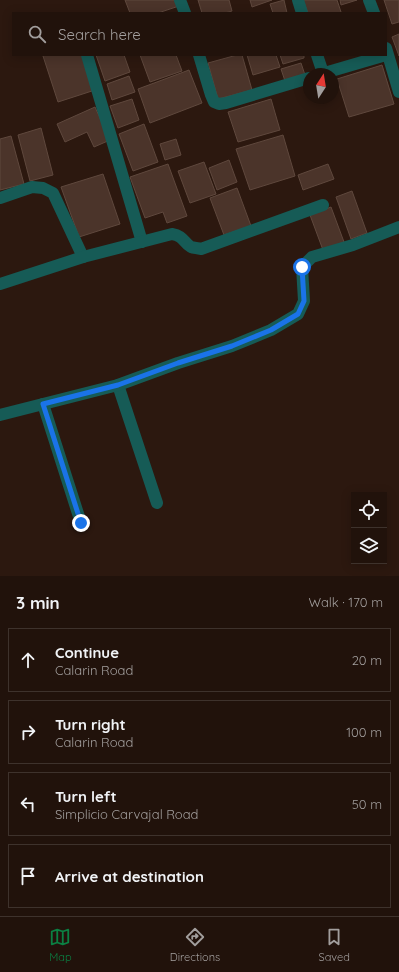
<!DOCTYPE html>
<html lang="en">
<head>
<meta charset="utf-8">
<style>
  :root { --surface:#21120b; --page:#2d2019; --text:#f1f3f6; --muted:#a29e9d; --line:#3e322c; --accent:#0b8043 }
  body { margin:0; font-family:Quicksand,sans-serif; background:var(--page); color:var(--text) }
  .controls { position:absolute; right:12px; bottom:12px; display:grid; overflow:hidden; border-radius:0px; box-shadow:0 2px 10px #0003 }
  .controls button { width:36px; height:36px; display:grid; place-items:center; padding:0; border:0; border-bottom:1px solid var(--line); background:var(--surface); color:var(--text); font:20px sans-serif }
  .compass { position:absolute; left:303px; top:68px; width:36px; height:36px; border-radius:50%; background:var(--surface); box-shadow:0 2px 10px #0003; rotate:12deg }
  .stop { position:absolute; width:12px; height:12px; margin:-9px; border:3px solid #1a73e8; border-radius:50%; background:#fff }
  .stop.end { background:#1a73e8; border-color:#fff; box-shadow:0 1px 4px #0008 }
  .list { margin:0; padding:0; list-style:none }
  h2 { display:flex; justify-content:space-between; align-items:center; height:52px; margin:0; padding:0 16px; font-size:17px }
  h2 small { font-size:13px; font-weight:400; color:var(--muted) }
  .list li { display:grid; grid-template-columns:26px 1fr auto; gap:12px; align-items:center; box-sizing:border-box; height:64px; margin:0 8px 8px; padding:0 8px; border:1px solid var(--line); border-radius:0px }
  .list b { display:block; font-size:15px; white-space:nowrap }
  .list p { margin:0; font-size:13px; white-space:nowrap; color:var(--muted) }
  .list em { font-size:13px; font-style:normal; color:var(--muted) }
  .icon { flex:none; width:22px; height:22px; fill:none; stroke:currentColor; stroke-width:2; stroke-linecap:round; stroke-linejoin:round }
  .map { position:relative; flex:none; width:399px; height:576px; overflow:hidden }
  .search { position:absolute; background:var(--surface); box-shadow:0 2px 10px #0003; left:12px; right:12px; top:12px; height:44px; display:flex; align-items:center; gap:10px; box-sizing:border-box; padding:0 14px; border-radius:0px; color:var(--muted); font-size:15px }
  .sheet { height:340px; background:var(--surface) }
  nav { display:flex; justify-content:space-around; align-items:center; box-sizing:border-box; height:56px; border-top:1px solid var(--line); background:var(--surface); font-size:11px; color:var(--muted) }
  nav a { display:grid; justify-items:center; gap:2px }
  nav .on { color:var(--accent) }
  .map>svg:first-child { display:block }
  .building { fill:#4b342a; stroke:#5f483d }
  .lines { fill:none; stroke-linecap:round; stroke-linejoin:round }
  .street { stroke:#165b56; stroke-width:12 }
  .route { stroke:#1a73e8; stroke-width:5 }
</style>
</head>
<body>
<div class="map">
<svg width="399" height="576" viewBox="0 0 399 576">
  <rect width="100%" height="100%" fill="#2c180f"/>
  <!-- building -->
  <g class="building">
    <polygon points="125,0 177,0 179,6 158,13 130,13"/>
    <polygon points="198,0 229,0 232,11 225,13 202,13"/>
    <polygon points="250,0 272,0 252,7"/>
    <polygon points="284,0 287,13 273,13 270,4"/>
    <polygon points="303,0 337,0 341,12 338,13 308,13"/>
    <polygon points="340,0 357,0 341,5"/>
    <polygon points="384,0 399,0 399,22 392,24"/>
    <polygon points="399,34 399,56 392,37"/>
    <polygon points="46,55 83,55 95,90 58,102 43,56"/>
    <polygon points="96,55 124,55 130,72 105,81"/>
    <polygon points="140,55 176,55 182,71 150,82"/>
    <polygon points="237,55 242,55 252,90 218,99 208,63"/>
    <polygon points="247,55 276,55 280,67 253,75"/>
    <polygon points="280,55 304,55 304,58 283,64"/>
    <polygon points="301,63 305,75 285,81 281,69"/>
    <polygon points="382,65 394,104 349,117 337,79"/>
    <polygon points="189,70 202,103 150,123 138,89"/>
    <polygon points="129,76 135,92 112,100 107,84"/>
    <polygon points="132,99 139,120 118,128 110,106"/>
    <polygon points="271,99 280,130 238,142 228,112"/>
    <polygon points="95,107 110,140 94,147 87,132 65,142 57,124"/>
    <polygon points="144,124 158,162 133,171 119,134"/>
    <polygon points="41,128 53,175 30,181 18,135"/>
    <polygon points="283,135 295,176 250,190 236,149"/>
    <polygon points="11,136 24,184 0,190 0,139"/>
    <polygon points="176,139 181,155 165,160 160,144"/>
    <polygon points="229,160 237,182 217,190 209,168"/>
    <polygon points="204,162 216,194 190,203 178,171"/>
    <polygon points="168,164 187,216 167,223 163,212 145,218 130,177"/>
    <polygon points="328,164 334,179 303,190 298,175"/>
    <polygon points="103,174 120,224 79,237 61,187"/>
    <polygon points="237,188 251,226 224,235 210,198"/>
    <polygon points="352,191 367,233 351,239 336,197"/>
    <polygon points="331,207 344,242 323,250 310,215"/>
  </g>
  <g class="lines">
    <!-- street -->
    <g class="street">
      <polyline points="180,0 185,13"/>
      <polyline points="298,0 302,13"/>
      <polyline points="369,0 374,13"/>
      <polyline points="386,48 399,92"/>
      <polyline points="87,55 142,242"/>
      <polyline points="199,55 211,95 214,102 219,104 226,103 309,78"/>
      <polyline points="317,55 323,73"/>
      <polyline points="321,74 386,55"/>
      <polyline points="0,198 32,187 43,188 53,193 83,257"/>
      <path d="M0 284 83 257 172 234C184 236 183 242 191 247 194 248 198 248 201 249L323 205"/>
      <polyline points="118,385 157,503"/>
      <polyline points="43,404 81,523"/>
      <polyline points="0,415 118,385 178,363 232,346 271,330 298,314 304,301 302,267 312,257 353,245 399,227"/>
    </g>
  </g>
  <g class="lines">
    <!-- route -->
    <polyline class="route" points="81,523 43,404 118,385 178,363 232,346 271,330 298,314 304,301 302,267"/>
  </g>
</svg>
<div class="controls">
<button><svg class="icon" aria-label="locate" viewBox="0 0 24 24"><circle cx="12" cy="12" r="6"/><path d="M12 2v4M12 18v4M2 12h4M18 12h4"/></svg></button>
<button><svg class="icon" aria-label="layers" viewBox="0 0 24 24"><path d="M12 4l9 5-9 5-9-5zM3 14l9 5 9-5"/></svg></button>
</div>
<svg class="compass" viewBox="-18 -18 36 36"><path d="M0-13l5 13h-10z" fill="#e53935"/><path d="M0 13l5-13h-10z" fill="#a29e9d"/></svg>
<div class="stop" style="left:302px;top:267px"></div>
<div class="stop end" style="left:81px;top:523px"></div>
<div class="search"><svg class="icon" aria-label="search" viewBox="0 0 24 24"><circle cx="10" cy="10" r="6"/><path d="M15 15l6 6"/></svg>Search here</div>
</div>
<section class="sheet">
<h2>3 min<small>Walk · 170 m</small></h2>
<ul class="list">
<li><svg class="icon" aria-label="ahead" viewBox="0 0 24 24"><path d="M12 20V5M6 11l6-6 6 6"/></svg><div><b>Continue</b><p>Calarin Road</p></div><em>20 m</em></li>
<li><svg class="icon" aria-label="right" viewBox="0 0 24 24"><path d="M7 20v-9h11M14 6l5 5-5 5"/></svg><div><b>Turn right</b><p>Calarin Road</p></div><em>100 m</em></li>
<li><svg class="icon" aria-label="left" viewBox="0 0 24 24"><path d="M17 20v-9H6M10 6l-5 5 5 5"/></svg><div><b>Turn left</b><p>Simplicio Carvajal Road</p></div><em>50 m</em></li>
<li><svg class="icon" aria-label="arrive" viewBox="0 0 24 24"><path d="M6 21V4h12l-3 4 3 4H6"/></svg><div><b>Arrive at destination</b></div></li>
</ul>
</section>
<nav>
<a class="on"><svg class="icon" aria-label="map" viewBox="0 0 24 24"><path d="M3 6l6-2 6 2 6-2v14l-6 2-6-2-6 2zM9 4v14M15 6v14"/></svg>Map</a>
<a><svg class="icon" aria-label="directions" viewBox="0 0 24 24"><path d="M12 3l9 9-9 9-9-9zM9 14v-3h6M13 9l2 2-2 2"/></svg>Directions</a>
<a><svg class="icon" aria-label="saved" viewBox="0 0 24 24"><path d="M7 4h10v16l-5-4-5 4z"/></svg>Saved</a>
</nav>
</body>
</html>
